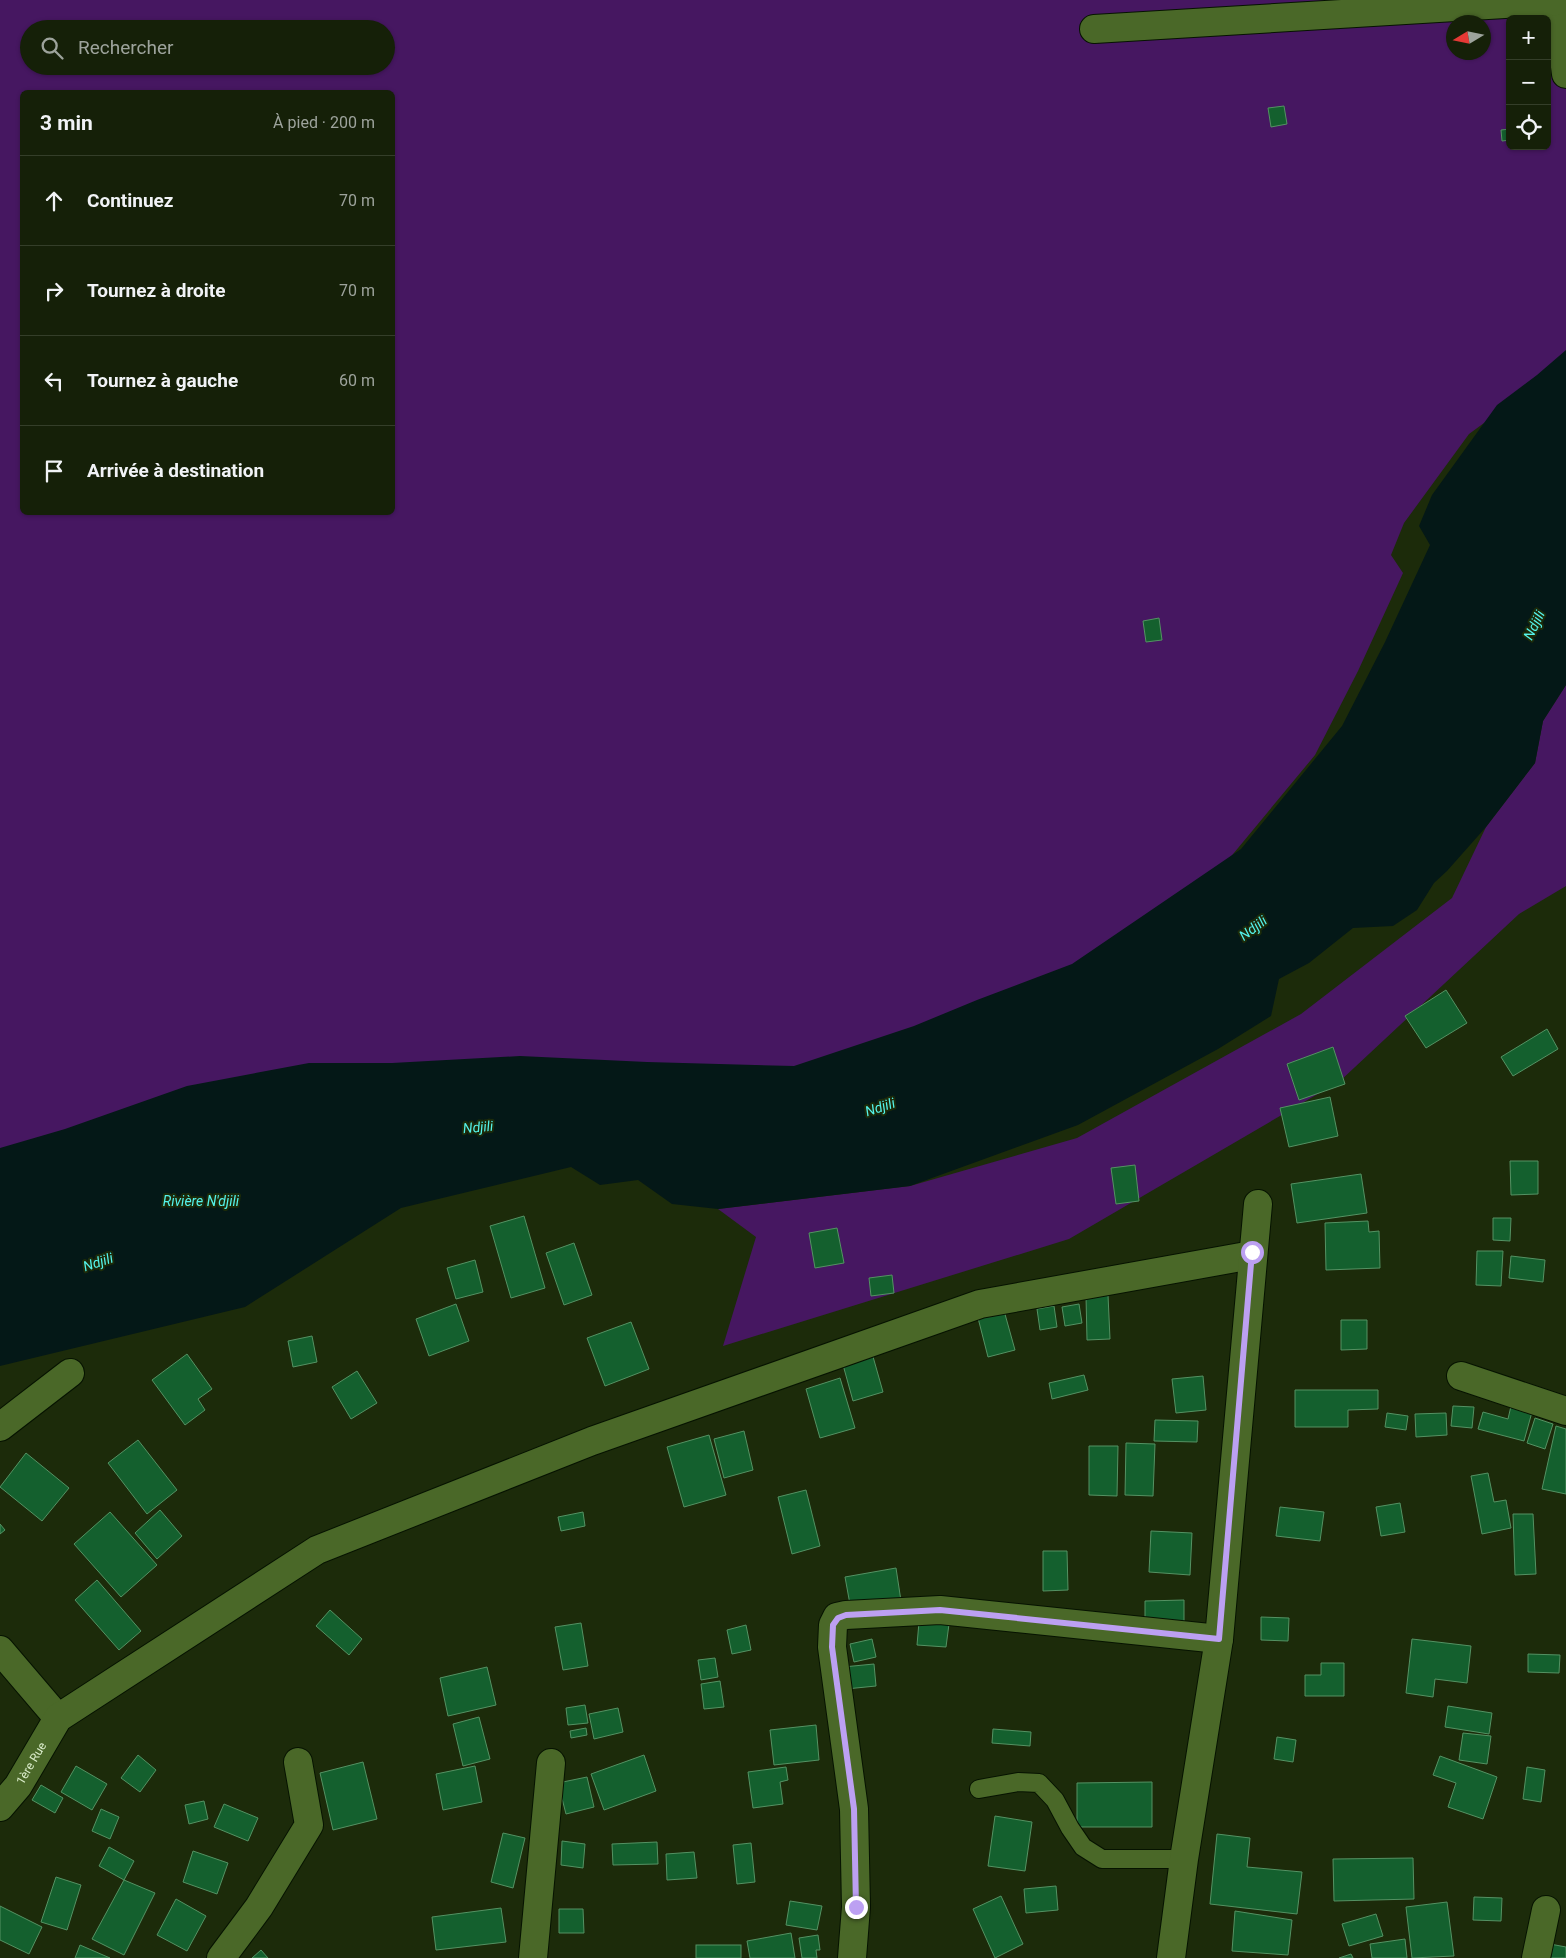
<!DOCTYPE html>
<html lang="fr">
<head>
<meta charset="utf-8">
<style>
  :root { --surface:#152008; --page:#222d16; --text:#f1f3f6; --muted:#9da39c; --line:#343e29 }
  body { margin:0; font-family:Roboto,sans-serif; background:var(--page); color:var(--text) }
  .controls { position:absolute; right:15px; top:15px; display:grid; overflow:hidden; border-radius:8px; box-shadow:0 1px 4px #0004 }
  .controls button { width:45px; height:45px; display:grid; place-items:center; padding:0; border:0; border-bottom:1px solid var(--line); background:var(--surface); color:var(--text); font:25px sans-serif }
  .compass { position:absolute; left:1446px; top:15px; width:45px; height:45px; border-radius:50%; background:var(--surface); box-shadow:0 1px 4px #0004; rotate:260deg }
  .stop { position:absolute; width:15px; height:15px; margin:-11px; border:4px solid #bca0f2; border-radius:50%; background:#fff }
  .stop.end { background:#bca0f2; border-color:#fff; box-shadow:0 1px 5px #0008 }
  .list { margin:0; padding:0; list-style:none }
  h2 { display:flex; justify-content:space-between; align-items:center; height:65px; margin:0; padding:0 20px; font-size:21px }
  h2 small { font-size:16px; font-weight:400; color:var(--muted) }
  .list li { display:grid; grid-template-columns:32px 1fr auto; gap:15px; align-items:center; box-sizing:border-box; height:90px; padding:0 20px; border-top:1px solid var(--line) }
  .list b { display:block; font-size:19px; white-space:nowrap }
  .list em { font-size:16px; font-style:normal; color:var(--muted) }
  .icon { flex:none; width:28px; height:28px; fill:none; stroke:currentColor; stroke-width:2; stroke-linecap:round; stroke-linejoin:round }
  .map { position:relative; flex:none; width:1566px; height:1958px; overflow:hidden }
  .search { position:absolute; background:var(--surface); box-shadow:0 1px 4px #0004; left:20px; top:20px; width:375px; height:55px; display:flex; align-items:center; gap:12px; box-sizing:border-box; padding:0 18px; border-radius:28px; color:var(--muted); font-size:19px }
  .panel { position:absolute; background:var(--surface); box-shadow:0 1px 4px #0004; left:20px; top:90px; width:375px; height:425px; border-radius:8px }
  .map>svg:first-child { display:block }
  .green { fill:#461761; fill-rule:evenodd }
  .water { fill:#041817 }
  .building { fill:#14602e; stroke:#549263 }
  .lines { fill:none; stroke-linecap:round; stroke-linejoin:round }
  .lane-casing { stroke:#061300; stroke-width:20 }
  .street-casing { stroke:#061300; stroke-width:30 }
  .lane { stroke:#4a6828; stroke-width:18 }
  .street { stroke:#4a6828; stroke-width:28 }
  .route { stroke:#bca0f2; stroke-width:6 }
  .labels { text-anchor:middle; stroke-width:4; stroke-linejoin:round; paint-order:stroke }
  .street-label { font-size:12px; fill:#dbedcb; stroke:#1c2b0a }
  .water-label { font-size:14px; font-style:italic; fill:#54f3eb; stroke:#1c2b0a }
</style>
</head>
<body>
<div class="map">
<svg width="1566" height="1958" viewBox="0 0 1566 1958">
  <rect width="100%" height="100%" fill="#1c2b0a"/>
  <!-- green -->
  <g class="green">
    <path d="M0 0H1566V355L1510 404 1469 434 1404 523 1391 555 1403 573 1358 671 1315 755 1214 877 1044 993 767 1095 0 1151ZM1510 19H1547V146H1510ZM1454 22H1484V52H1454ZM29 29H386V66H29ZM22 92H392V512H22Z"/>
    <polygon points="1566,685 1566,886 1519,914 1340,1081 1069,1239 723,1346 756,1237 718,1209 910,1186 1077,1138 1301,1014 1452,898 1486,827 1535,763 1543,721"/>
  </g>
  <!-- water -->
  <polygon class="water" points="1566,350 1566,685 1543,721 1535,763 1486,827 1447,871 1434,883 1417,910 1393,926 1353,928 1309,963 1279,979 1271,1016 1218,1049 1078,1125 910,1186 718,1209 672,1204 638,1180 600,1185 571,1167 401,1208 245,1307 0,1366 0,1148 65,1129 187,1086 309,1063 392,1063 520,1056 647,1062 794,1066 914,1026 977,1000 1072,964 1241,849 1342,726 1385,642 1430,545 1419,526 1432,495 1497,405 1537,375"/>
  <!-- building -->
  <g class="building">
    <polygon points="1284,106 1287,124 1271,127 1268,108"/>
    <polygon points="1510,129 1510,140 1502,141 1501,130"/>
    <polygon points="1159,618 1162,640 1146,642 1143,621"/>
    <polygon points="1446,990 1467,1023 1426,1048 1405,1016"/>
    <polygon points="1547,1029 1558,1049 1513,1076 1501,1057"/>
    <polygon points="1333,1047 1345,1084 1299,1100 1287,1064"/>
    <polygon points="1330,1097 1338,1136 1289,1147 1280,1108"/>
    <polygon points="1510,1161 1538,1161 1538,1194 1511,1195"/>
    <polygon points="1135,1165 1139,1201 1116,1204 1111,1168"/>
    <polygon points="1361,1174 1367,1213 1297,1223 1291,1184"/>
    <polygon points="524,1216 545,1288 511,1298 490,1226"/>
    <polygon points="1493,1218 1511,1218 1510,1241 1493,1240"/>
    <polygon points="1368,1221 1369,1232 1379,1231 1380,1268 1326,1270 1325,1223"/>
    <polygon points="837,1228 844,1263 815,1268 809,1233"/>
    <polygon points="574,1243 592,1295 564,1305 546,1253"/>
    <polygon points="1477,1251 1503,1251 1501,1286 1476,1285"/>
    <polygon points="1511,1256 1545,1260 1543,1282 1509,1278"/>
    <polygon points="475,1260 483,1292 456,1299 447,1268"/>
    <polygon points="892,1275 894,1293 871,1296 869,1278"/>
    <polygon points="1108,1295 1110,1339 1087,1340 1086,1296"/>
    <polygon points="456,1304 469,1341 429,1356 416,1319"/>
    <polygon points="1079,1304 1082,1323 1065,1326 1062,1307"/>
    <polygon points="1054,1306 1057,1327 1040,1330 1037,1309"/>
    <polygon points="1003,1307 1015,1350 988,1357 977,1314"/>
    <polygon points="1341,1320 1367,1320 1367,1349 1341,1350"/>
    <polygon points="631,1322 649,1369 605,1386 587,1338"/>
    <polygon points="312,1336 317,1362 293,1367 288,1341"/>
    <polygon points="870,1346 883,1392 853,1401 840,1354"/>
    <polygon points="187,1354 212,1389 198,1399 205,1410 185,1425 152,1380"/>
    <polygon points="357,1371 377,1403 351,1419 332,1387"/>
    <polygon points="1084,1375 1088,1390 1052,1399 1049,1383"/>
    <polygon points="1203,1376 1206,1410 1176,1413 1172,1379"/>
    <polygon points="840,1378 855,1428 820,1438 806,1389"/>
    <polygon points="1295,1390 1378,1390 1378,1409 1348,1410 1348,1427 1295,1427"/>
    <polygon points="1453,1406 1474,1407 1472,1428 1451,1426"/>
    <polygon points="1511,1406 1532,1412 1524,1441 1478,1429 1483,1412 1508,1419"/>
    <polygon points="1387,1413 1408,1416 1406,1430 1385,1427"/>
    <polygon points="1446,1413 1447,1435 1416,1437 1415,1414"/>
    <polygon points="1535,1418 1553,1424 1545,1449 1527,1443"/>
    <polygon points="1155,1420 1198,1421 1197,1442 1154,1441"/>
    <polygon points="1556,1426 1566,1429 1566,1494 1542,1489"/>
    <polygon points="744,1431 753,1470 724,1478 714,1439"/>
    <polygon points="709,1435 726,1495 684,1507 667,1447"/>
    <polygon points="138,1440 177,1490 147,1514 108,1463"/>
    <polygon points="1126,1443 1155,1444 1153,1496 1125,1495"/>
    <polygon points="1089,1446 1118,1446 1117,1496 1089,1495"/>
    <polygon points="26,1453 69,1488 42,1521 0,1487"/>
    <polygon points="1488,1473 1494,1502 1506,1500 1511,1528 1482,1534 1471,1476"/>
    <polygon points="806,1490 820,1546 792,1554 778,1497"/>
    <polygon points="1400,1503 1405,1532 1381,1536 1376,1507"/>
    <polygon points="1280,1507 1324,1512 1320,1541 1276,1536"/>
    <polygon points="160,1510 182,1536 157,1559 135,1533"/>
    <polygon points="110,1512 157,1565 121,1597 74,1544"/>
    <polygon points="583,1512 585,1526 561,1531 558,1517"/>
    <polygon points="1513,1514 1533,1514 1536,1574 1515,1575"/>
    <polygon points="0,1524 5,1530 0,1534"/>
    <polygon points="1151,1531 1192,1533 1190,1575 1149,1572"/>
    <polygon points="1043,1551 1067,1551 1068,1590 1043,1591"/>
    <polygon points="896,1568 901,1601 851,1610 845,1577"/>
    <polygon points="97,1580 141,1631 119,1650 75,1600"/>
    <polygon points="1184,1600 1184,1623 1145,1624 1145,1601"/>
    <polygon points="330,1610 362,1639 349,1655 316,1626"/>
    <polygon points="1261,1617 1289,1618 1288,1641 1261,1640"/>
    <polygon points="919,1622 949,1624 946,1647 917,1645"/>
    <polygon points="581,1623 588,1666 563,1670 555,1627"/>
    <polygon points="746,1625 751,1650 732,1654 727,1630"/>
    <polygon points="872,1639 876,1657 854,1662 850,1644"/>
    <polygon points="1412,1639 1471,1646 1467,1683 1435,1679 1433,1697 1406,1693"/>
    <polygon points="1528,1654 1560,1655 1559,1673 1528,1672"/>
    <polygon points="715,1658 718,1677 701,1680 698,1660"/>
    <polygon points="1321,1663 1344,1663 1344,1696 1305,1696 1305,1675 1321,1675"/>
    <polygon points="874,1664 876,1686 846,1689 843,1667"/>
    <polygon points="487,1667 496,1705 448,1716 440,1678"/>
    <polygon points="720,1681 724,1707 704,1709 701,1684"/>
    <polygon points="585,1705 588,1723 568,1725 566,1708"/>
    <polygon points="1448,1706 1492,1713 1489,1734 1445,1727"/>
    <polygon points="618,1708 623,1732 594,1739 589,1714"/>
    <polygon points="479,1717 490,1759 463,1766 453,1724"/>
    <polygon points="816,1725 819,1760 774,1765 770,1730"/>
    <polygon points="586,1728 587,1735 571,1738 570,1731"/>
    <polygon points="993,1729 1031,1732 1030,1746 992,1743"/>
    <polygon points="1463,1733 1491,1736 1487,1764 1459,1760"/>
    <polygon points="1277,1737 1296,1740 1293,1762 1274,1759"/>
    <polygon points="138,1755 156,1770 140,1792 121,1778"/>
    <polygon points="644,1755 656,1791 604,1810 591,1774"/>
    <polygon points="1440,1756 1497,1777 1483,1819 1448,1807 1456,1783 1433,1775"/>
    <polygon points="363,1762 377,1819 333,1830 320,1773"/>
    <polygon points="76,1766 107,1784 92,1810 61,1792"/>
    <polygon points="475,1766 482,1802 443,1810 436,1774"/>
    <polygon points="786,1767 788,1780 780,1782 783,1804 753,1808 748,1772"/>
    <polygon points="1527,1767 1545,1770 1541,1802 1523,1799"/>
    <polygon points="587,1777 594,1807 566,1814 558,1783"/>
    <polygon points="1152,1782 1152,1827 1077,1827 1077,1783"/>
    <polygon points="41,1785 63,1798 55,1813 32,1800"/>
    <polygon points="204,1801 208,1819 189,1824 185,1805"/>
    <polygon points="224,1804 258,1818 248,1841 214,1827"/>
    <polygon points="101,1809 119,1817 110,1839 92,1831"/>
    <polygon points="995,1816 1032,1822 1025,1871 988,1866"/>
    <polygon points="503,1833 525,1838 513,1888 491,1882"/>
    <polygon points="1217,1834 1250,1838 1247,1867 1302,1872 1297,1914 1210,1904"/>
    <polygon points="562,1841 585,1844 583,1868 561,1865"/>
    <polygon points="657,1842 658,1864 613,1865 612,1844"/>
    <polygon points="751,1843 755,1882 737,1884 733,1845"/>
    <polygon points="109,1847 134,1861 124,1880 99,1866"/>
    <polygon points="193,1851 228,1863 217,1894 183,1882"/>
    <polygon points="694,1852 697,1878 667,1880 666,1854"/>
    <polygon points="1413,1858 1414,1899 1334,1901 1333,1859"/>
    <polygon points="56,1877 81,1885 67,1930 41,1922"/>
    <polygon points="124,1880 155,1893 124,1955 92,1939"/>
    <polygon points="1056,1886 1058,1910 1026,1913 1024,1889"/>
    <polygon points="1001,1896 1023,1944 995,1958 973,1909"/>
    <polygon points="1474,1897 1502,1898 1501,1921 1473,1920"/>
    <polygon points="176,1899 206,1916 187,1951 157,1935"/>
    <polygon points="790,1901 822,1906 817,1930 786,1925"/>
    <polygon points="1447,1902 1454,1956 1412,1958 1406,1907"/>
    <polygon points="0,1906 42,1927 29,1954 0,1940"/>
    <polygon points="501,1908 506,1942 436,1950 432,1917"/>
    <polygon points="559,1909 583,1909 584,1933 559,1933"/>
    <polygon points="1235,1911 1292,1920 1288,1955 1232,1951"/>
    <polygon points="1376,1914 1383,1936 1349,1946 1342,1924"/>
    <polygon points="791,1933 795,1958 750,1958 747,1941"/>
    <polygon points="818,1935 820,1950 816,1950 817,1958 802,1958 799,1938"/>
    <polygon points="1405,1939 1407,1958 1372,1958 1370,1944"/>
    <polygon points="1550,1944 1566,1947 1566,1958 1547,1958"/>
    <polygon points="80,1945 110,1958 75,1958"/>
    <rect x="696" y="1945" width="45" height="13"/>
    <polygon points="261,1950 268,1958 252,1958"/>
    <polygon points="1351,1954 1353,1958 1339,1958"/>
  </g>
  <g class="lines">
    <defs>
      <polyline id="lane" points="979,1789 1018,1782 1039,1783 1055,1800 1070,1828 1083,1847 1102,1859 1184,1859"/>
      <g id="street">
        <polyline points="1556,0 1566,74"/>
        <polyline points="1094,29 1556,1"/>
        <polyline points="1461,1376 1566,1411"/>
        <polyline points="0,1427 70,1373"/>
        <polyline points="0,1650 58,1718"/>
        <path id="s1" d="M0 1807 18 1786 58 1718 317 1550 592 1441 980 1304 1252 1255"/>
        <polyline points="221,1958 259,1907 309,1825 298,1762"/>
        <polyline points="533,1958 551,1763"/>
        <polyline points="852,1958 856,1907 854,1809 832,1647 833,1625 837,1617 846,1615 940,1610 1219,1639"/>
        <polyline points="1171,1958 1184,1859 1219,1639 1258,1204"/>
        <polyline points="1536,1958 1546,1910"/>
      </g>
    </defs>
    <!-- lane casing -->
    <use href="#lane" class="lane-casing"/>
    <!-- street casing -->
    <use href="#street" class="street-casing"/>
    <!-- lane -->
    <use href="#lane" class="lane"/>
    <!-- street -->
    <use href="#street" class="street"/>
  </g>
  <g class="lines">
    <!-- route -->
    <polyline class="route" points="856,1907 854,1809 832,1647 833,1625 838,1618 846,1615 940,1610 1219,1639 1252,1252"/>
  </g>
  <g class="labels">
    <!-- street labels -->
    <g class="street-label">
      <text dy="4" stroke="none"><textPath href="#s1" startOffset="54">1ère Rue</textPath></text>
    </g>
    <!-- water labels -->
    <g class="water-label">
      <text transform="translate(1534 625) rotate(-64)" y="5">Ndjili</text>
      <text transform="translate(1253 928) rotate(-37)" y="5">Ndjili</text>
      <text transform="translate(880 1107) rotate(-18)" y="5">Ndjili</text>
      <text transform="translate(478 1127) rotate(-5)" y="5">Ndjili</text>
      <text x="201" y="1206">Rivière N'djili</text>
      <text transform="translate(98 1262) rotate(-18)" y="5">Ndjili</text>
    </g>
  </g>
</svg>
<div class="controls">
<button>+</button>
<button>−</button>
<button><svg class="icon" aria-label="locate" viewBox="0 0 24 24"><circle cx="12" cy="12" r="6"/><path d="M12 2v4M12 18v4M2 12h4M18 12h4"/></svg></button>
</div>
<svg class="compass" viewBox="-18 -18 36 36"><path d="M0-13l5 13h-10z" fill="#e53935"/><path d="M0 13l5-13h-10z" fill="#9da39c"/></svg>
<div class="stop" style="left:1252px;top:1252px"></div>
<div class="stop end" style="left:856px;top:1907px"></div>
<div class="search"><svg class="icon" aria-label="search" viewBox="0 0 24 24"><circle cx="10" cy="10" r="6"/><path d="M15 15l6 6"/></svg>Rechercher</div>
<section class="panel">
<h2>3 min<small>À pied · 200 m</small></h2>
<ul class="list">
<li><svg class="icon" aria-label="ahead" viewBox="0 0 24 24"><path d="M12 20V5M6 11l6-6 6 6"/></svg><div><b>Continuez</b></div><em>70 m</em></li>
<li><svg class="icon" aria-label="right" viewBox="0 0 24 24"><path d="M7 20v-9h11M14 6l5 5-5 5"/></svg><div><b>Tournez à droite</b></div><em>70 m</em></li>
<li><svg class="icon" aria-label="left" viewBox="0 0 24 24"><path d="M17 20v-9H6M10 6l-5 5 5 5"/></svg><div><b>Tournez à gauche</b></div><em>60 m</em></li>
<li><svg class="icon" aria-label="arrive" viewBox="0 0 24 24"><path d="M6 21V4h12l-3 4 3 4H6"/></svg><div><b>Arrivée à destination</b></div></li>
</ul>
</section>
</div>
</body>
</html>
